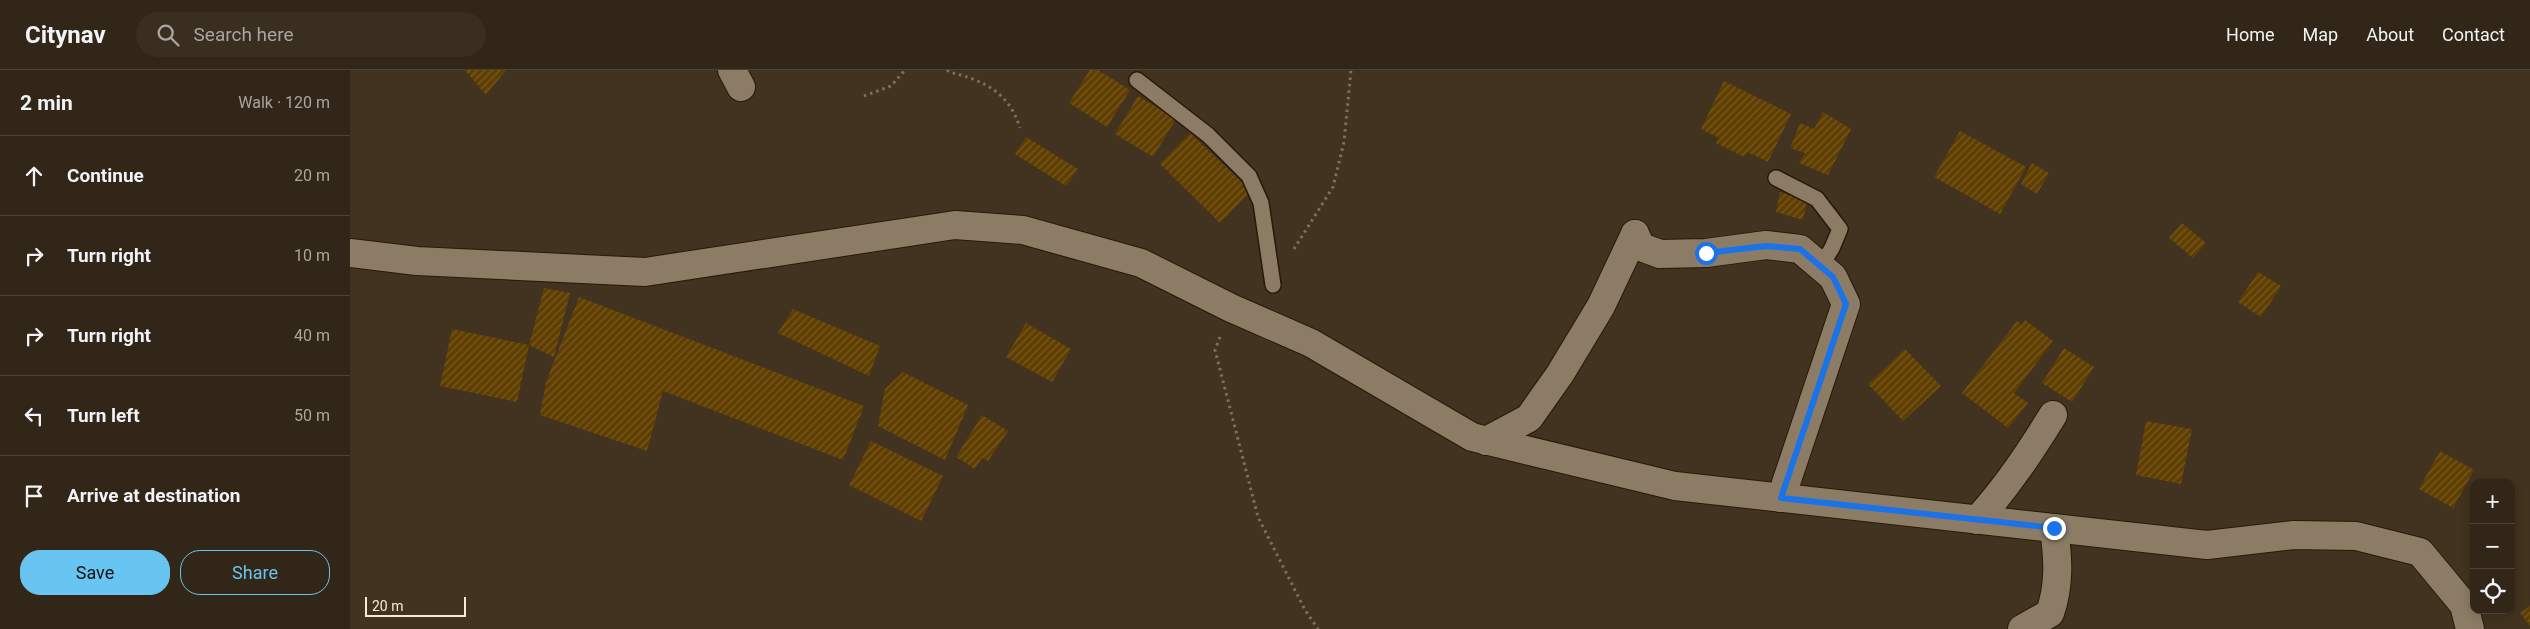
<!DOCTYPE html>
<html lang="en">
<head>
<meta charset="utf-8">
<style>
  :root { --surface:#312617; --page:#392e20; --text:#f1f3f6; --muted:#a8a5a1; --line:#4c4336; --accent:#68c4f0 }
  body { margin:0; font-family:Roboto,sans-serif; background:var(--page); color:var(--text) }
  .controls { position:absolute; right:15px; bottom:15px; display:grid; overflow:hidden; border-radius:10px; box-shadow:0 2px 12px #0003 }
  .controls button { width:45px; height:45px; display:grid; place-items:center; padding:0; border:0; border-bottom:1px solid var(--line); background:var(--surface); color:var(--text); font:25px sans-serif }
  .scale { position:absolute; left:15px; bottom:12px; width:101px; box-sizing:border-box; padding-left:5px; border:2px solid #f3eade; border-top:0; font-size:14px; line-height:18px; white-space:nowrap; color:#f3eade; -webkit-text-stroke:4px #41331f; paint-order:stroke }
  .stop { position:absolute; width:15px; height:15px; margin:-11px; border:4px solid #1a73e8; border-radius:50%; background:#fff }
  .stop.end { background:#1a73e8; border-color:#fff; box-shadow:0 1px 5px #0008 }
  .list { margin:0; padding:0; list-style:none }
  h2 { display:flex; justify-content:space-between; align-items:center; height:65px; margin:0; padding:0 20px; font-size:21px }
  h2 small { font-size:16px; font-weight:400; color:var(--muted) }
  .list li { display:grid; grid-template-columns:32px 1fr auto; gap:15px; align-items:center; box-sizing:border-box; height:80px; padding:0 20px; border-top:1px solid var(--line) }
  .list b { display:block; font-size:19px; white-space:nowrap }
  .list em { font-size:16px; font-style:normal; color:var(--muted) }
  .actions { display:flex; gap:10px; padding:15px 20px }
  .actions a { flex:1; padding:11px 0; border:1px solid var(--accent); border-radius:20px; text-align:center; font-size:18px; color:var(--accent) }
  .actions .main { background:var(--accent); color:#111 }
  .icon { flex:none; width:28px; height:28px; fill:none; stroke:currentColor; stroke-width:2; stroke-linecap:round; stroke-linejoin:round }
  .map { position:relative; flex:none; width:2180px; height:559px; overflow:hidden }
  header { display:flex; align-items:center; gap:30px; box-sizing:border-box; height:70px; padding:0 25px; background:var(--surface); border-bottom:1px solid var(--line) }
  header strong { font-size:24px }
  nav { display:flex; gap:28px; margin-inline-start:auto; font-size:18px }
  .search { width:350px; height:45px; background:var(--page); display:flex; align-items:center; gap:12px; box-sizing:border-box; padding:0 18px; border-radius:28px; color:var(--muted); font-size:19px }
  main { display:flex }
  aside { flex:1; background:var(--surface) }
  .map>svg:first-child { display:block }
  .building { fill:url(#building-hatch) }
  .lines { fill:none; stroke-linecap:round; stroke-linejoin:round }
  .lane-casing { stroke:#271a07; stroke-width:18 }
  .street-casing { stroke:#271a07; stroke-width:30 }
  .path { stroke:#7c705f; stroke-width:3; stroke-dasharray:2.5 4; stroke-linecap:butt }
  .lane { stroke:#8c7c66; stroke-width:15 }
  .street { stroke:#8c7c66; stroke-width:28 }
  .route { stroke:#1a73e8; stroke-width:6 }
</style>
</head>
<body>
<header>
<strong>Citynav</strong>
<div class="search"><svg class="icon" aria-label="search" viewBox="0 0 24 24"><circle cx="10" cy="10" r="6"/><path d="M15 15l6 6"/></svg>Search here</div>
<nav><a>Home</a><a>Map</a><a>About</a><a>Contact</a></nav>
</header>
<main>
<aside>
<h2>2 min<small>Walk · 120 m</small></h2>
<ul class="list">
<li><svg class="icon" aria-label="ahead" viewBox="0 0 24 24"><path d="M12 20V5M6 11l6-6 6 6"/></svg><div><b>Continue</b></div><em>20 m</em></li>
<li><svg class="icon" aria-label="right" viewBox="0 0 24 24"><path d="M7 20v-9h11M14 6l5 5-5 5"/></svg><div><b>Turn right</b></div><em>10 m</em></li>
<li><svg class="icon" aria-label="right" viewBox="0 0 24 24"><path d="M7 20v-9h11M14 6l5 5-5 5"/></svg><div><b>Turn right</b></div><em>40 m</em></li>
<li><svg class="icon" aria-label="left" viewBox="0 0 24 24"><path d="M17 20v-9H6M10 6l-5 5 5 5"/></svg><div><b>Turn left</b></div><em>50 m</em></li>
<li><svg class="icon" aria-label="arrive" viewBox="0 0 24 24"><path d="M6 21V4h12l-3 4 3 4H6"/></svg><div><b>Arrive at destination</b></div></li>
</ul>
<div class="actions"><a class="main">Save</a><a>Share</a></div>
</aside>
<div class="map">
<svg width="2180" height="559" viewBox="0 0 2180 559">
  <defs>
    <pattern id="building-hatch" width="6" height="6" patternUnits="userSpaceOnUse" patternTransform="scale(1.25)"><rect width="6" height="6" fill="#5f3e00"/><path d="M-1 1l2-2M0 6l6-6M5 7l2-2" fill="none" stroke="#765a25"/></pattern>
  </defs>
  <rect width="100%" height="100%" fill="#41331f"/>
  <!-- building -->
  <g class="building">
    <polygon points="115,0 156,0 136,25"/>
    <polygon points="740,0 748,0 780,20 757,57 719,33"/>
    <polygon points="1374,11 1441,44 1418,92 1397,82 1394,87 1366,73 1369,68 1351,59"/>
    <polygon points="788,26 826,49 803,87 765,64"/>
    <polygon points="1473,42 1501,59 1478,105 1449,93 1455,83 1440,78 1450,53 1464,59"/>
    <polygon points="1610,61 1676,97 1650,144 1584,107"/>
    <polygon points="840,63 901,121 870,153 810,94"/>
    <polygon points="676,67 728,99 716,116 665,84"/>
    <polygon points="1682,93 1699,103 1687,124 1671,114"/>
    <polygon points="1430,122 1457,131 1453,150 1426,142"/>
    <polygon points="1832,153 1856,173 1843,188 1819,168"/>
    <polygon points="1908,202 1931,216 1911,247 1888,232"/>
    <polygon points="194,218 220,223 204,287 179,275"/>
    <polygon points="229,227 514,336 493,390 313,321 297,381 190,345 196,312"/>
    <polygon points="443,239 530,276 519,306 428,263"/>
    <polygon points="1675,250 1703,271 1664,323 1678,333 1658,358 1612,323 1667,251 1672,255"/>
    <polygon points="676,253 721,279 702,312 656,287"/>
    <polygon points="102,259 179,275 167,332 90,316"/>
    <polygon points="1714,278 1744,297 1722,332 1692,313"/>
    <polygon points="1555,279 1591,316 1553,351 1518,314"/>
    <polygon points="553,302 618,335 595,390 528,356 535,319"/>
    <polygon points="632,345 658,361 638,391 632,388 625,399 606,387"/>
    <polygon points="1796,351 1842,359 1831,414 1786,405"/>
    <polygon points="521,371 593,406 571,451 499,415"/>
    <polygon points="2090,381 2124,400 2103,438 2069,419"/>
    <polygon points="2180,536 2180,556 2170,543"/>
  </g>
  <g class="lines">
    <defs>
      <g id="lane">
        <polyline points="787,10 858,65 899,106 911,133 923,215"/>
        <polyline points="1426,108 1467,129 1490,159 1482,178 1471,196"/>
      </g>
      <g id="street">
        <polyline points="382,0 391,17"/>
        <polyline points="1285,164 1291,177 1310,184 1356,183 1416,175 1450,179 1483,207 1496,234 1431,428"/>
        <polyline points="0,183 67,191 295,202 605,155 673,160 791,193 881,238 961,273 1122,367 1325,416 1857,475 1944,465 2006,466 2070,482 2114,535 2120,559"/>
        <polyline points="1136,371 1179,348 1210,304 1251,236 1285,164"/>
        <path d="M1627 450C1657 417 1680 382 1703 345"/>
        <path d="M1672 559 1700 543C1710 514 1708 488 1704 458"/>
      </g>
    </defs>
    <!-- lane casing -->
    <use href="#lane" class="lane-casing"/>
    <!-- street casing -->
    <use href="#street" class="street-casing"/>
    <!-- path -->
    <g class="path">
      <path d="M597 0 599 2C633 10 659 22 670 58"/>
      <polyline points="514,26 541,16 555,0"/>
      <polyline points="944,179 983,117 994,72 1001,0"/>
      <polyline points="870,267 865,280 908,447 955,540 968,559"/>
    </g>
    <!-- lane -->
    <use href="#lane" class="lane"/>
    <!-- street -->
    <use href="#street" class="street"/>
  </g>
  <g class="lines">
    <!-- route -->
    <polyline class="route" points="1356,183 1416,176 1450,179 1483,207 1496,234 1431,428 1704,458"/>
  </g>
</svg>
<div class="controls">
<button>+</button>
<button>−</button>
<button><svg class="icon" aria-label="locate" viewBox="0 0 24 24"><circle cx="12" cy="12" r="6"/><path d="M12 2v4M12 18v4M2 12h4M18 12h4"/></svg></button>
</div>
<div class="scale">20 m</div>
<div class="stop" style="left:1356px;top:183px"></div>
<div class="stop end" style="left:1704px;top:458px"></div>
</div>
</main>
</body>
</html>
